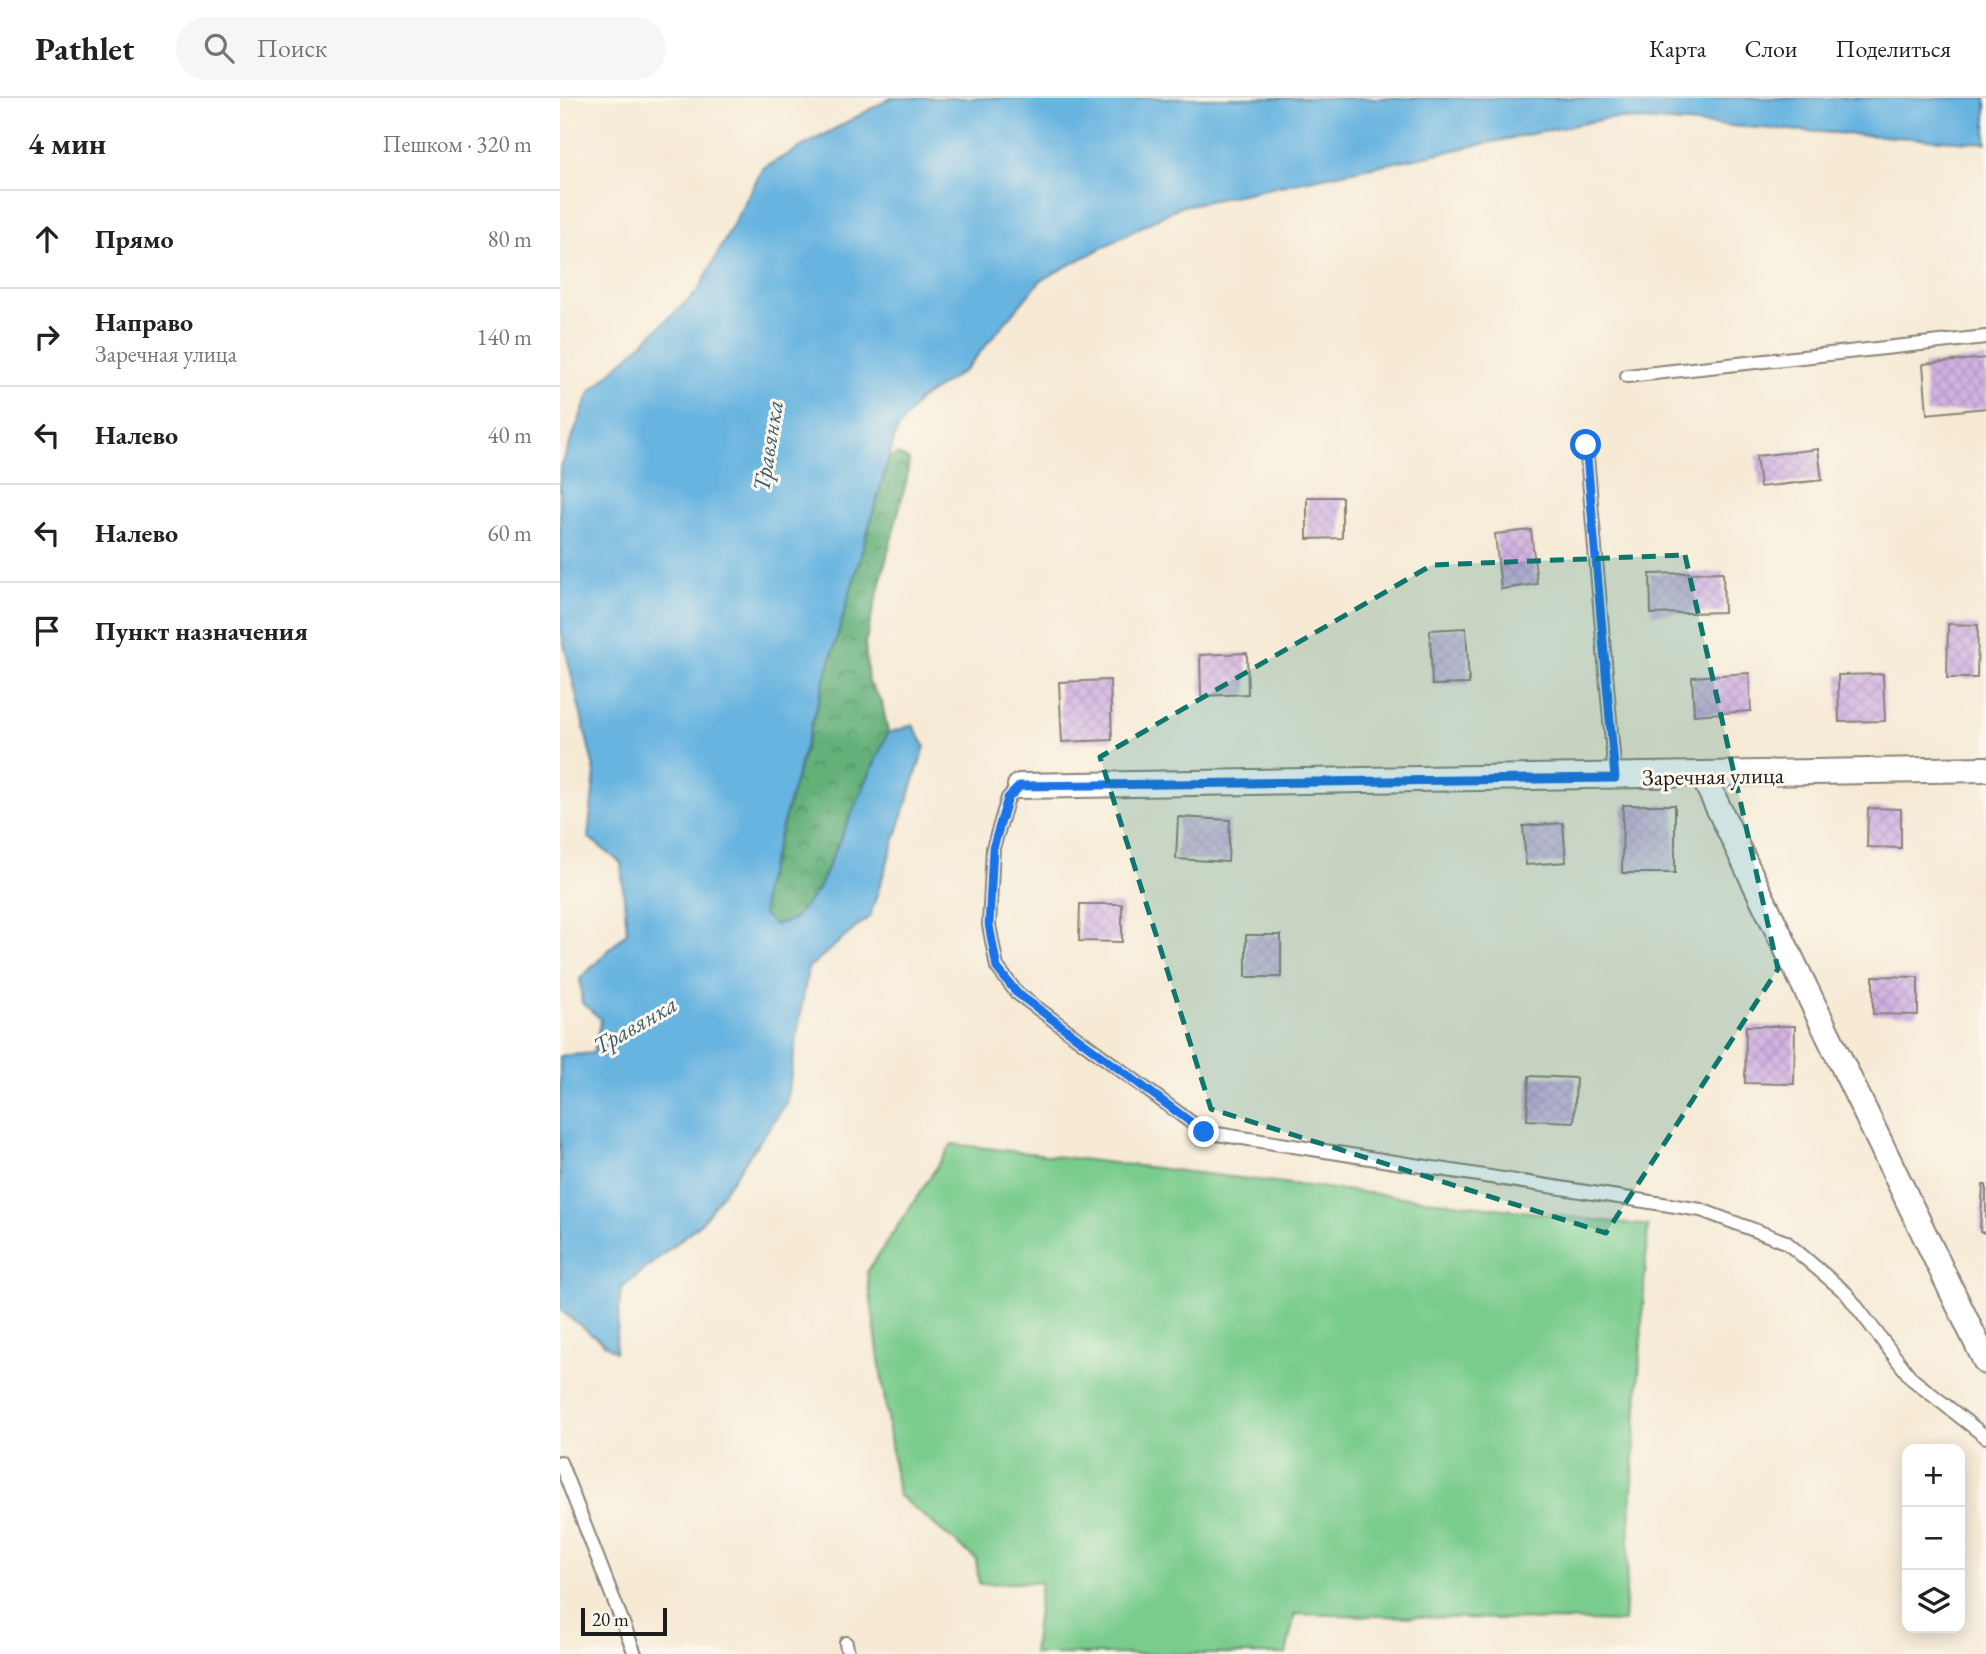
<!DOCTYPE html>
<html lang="ru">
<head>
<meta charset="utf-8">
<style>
  :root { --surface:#fff; --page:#f6f6f6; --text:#222; --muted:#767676; --line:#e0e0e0 }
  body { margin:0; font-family:"EB Garamond",serif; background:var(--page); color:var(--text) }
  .controls { position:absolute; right:21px; bottom:21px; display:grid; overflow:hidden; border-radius:14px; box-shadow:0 4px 18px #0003 }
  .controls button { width:63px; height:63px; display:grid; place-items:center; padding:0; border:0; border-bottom:2px solid var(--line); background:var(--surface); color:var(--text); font:35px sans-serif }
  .scale { position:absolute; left:21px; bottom:18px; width:86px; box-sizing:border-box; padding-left:7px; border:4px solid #1c1c1c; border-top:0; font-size:19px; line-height:24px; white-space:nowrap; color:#1c1c1c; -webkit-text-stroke:5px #fbf7ec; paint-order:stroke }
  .stop { position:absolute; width:21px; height:21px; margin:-16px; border:5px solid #1a73e8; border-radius:50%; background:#fff }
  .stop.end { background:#1a73e8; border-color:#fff; box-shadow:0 2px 7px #0008 }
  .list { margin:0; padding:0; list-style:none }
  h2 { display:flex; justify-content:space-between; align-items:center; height:91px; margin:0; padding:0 28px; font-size:30px }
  h2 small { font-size:23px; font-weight:400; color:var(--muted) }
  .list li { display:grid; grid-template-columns:46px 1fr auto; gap:21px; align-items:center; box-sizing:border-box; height:98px; padding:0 28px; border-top:2px solid var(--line) }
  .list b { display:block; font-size:26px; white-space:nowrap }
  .list p { margin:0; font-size:23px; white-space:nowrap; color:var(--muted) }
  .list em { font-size:23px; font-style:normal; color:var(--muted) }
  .icon { flex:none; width:38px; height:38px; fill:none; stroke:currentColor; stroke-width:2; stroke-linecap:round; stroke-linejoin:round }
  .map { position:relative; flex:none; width:1426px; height:1556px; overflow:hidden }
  header { display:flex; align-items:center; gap:42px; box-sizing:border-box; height:98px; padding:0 35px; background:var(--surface); border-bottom:2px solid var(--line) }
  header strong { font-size:33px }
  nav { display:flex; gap:38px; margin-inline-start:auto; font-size:24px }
  .search { width:490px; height:63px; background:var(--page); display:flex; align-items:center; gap:18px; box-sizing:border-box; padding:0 24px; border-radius:38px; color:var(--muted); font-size:26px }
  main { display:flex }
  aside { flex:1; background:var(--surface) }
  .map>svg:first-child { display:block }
  .forest { fill:url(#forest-crowns); stroke:#40664a; stroke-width:2 }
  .green { fill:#7acc8e; stroke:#4b7455; stroke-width:2 }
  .water { fill:#67b4e0; stroke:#42687e; stroke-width:2 }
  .building { fill:url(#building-cross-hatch) }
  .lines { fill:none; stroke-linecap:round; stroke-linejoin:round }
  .service-casing { stroke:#898378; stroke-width:16 }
  .minor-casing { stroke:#898378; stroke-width:28 }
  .service { stroke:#fff; stroke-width:12 }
  .minor { stroke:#fff; stroke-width:24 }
  .route { stroke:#1a73e8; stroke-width:9 }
  .marked { fill:#0f766e; fill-opacity:0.2; stroke:#0f766e; stroke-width:5; stroke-dasharray:14 9; stroke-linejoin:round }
  .labels { text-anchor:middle; stroke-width:6; stroke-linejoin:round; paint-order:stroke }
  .street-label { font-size:23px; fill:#1c1c1c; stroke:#fbf7ec }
  .water-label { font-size:24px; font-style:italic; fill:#3a596a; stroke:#fbf7ec }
</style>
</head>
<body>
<header>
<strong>Pathlet</strong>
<div class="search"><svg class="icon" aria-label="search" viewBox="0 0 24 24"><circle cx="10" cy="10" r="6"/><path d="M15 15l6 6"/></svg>Поиск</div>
<nav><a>Карта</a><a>Слои</a><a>Поделиться</a></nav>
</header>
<main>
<aside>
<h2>4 мин<small>Пешком · 320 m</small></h2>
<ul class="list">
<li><svg class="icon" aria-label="ahead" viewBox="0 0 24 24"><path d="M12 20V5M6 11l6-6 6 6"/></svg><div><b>Прямо</b></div><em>80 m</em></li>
<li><svg class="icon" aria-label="right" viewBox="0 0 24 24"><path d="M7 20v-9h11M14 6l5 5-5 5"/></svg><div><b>Направо</b><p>Заречная улица</p></div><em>140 m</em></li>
<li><svg class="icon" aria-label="left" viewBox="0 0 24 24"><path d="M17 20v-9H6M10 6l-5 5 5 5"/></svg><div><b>Налево</b></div><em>40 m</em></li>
<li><svg class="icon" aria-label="left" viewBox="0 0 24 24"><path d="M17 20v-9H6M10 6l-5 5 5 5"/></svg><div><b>Налево</b></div><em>60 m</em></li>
<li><svg class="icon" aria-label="arrive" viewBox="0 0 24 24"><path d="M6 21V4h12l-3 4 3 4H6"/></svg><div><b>Пункт назначения</b></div></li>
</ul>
</aside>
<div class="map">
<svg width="1426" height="1556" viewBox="0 0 1426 1556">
  <defs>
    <pattern id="forest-crowns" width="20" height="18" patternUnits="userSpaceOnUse" patternTransform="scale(1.75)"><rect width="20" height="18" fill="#63b079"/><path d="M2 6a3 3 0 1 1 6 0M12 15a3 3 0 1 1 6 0" fill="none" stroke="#518e62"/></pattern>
    <pattern id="building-cross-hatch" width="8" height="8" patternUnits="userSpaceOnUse" patternTransform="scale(1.75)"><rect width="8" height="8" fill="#d1b1e2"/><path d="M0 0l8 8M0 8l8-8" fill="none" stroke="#b398c1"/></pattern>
  </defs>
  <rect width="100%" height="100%" fill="#fbf7ec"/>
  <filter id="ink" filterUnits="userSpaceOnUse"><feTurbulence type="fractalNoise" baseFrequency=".0143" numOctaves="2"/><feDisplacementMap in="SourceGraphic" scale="14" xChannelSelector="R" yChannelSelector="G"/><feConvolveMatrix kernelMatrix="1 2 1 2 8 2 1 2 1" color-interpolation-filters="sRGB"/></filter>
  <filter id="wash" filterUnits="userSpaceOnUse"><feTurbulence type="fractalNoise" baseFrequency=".00686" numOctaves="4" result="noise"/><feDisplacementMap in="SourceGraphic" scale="28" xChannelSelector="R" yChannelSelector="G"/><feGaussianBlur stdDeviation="1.57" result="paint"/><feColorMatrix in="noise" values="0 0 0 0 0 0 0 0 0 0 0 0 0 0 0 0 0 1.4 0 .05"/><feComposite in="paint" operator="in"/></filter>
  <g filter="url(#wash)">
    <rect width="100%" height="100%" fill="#f6ead5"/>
    <!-- forest -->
    <polygon class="forest" points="337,356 349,362 347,380 305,545 308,583 322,604 328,635 257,793 234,821 215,827 203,817 203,794 329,361"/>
    <!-- green -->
    <polygon class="green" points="392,1046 1088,1128 1064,1524 735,1516 726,1556 473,1556 481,1484 419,1486 416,1461 338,1397 307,1174"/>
    <!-- water -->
    <polygon class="water" points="331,0 1426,0 1426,45 1049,20 619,109 481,182 405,272 359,302 337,332 203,794 203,817 215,827 234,821 257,793 328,635 353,627 365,648 310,818 248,870 226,1006 142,1124 61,1191 55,1254 0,1212 0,958 33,955 41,921 22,905 20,881 67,834 61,765 28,739 35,675 0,529 0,371 30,294 138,193 203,70"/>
    <g id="blocks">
      <!-- building -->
      <g class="building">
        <polygon points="1426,260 1426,310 1367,316 1363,266"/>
        <polygon points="1258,351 1262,382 1200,389 1196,358"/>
        <polygon points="747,399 782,399 782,440 747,441"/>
        <polygon points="971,432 977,486 941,491 935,436"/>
        <polygon points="1163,474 1164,514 1091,516 1090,476"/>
        <polygon points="1388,526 1418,527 1417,580 1387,580"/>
        <polygon points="906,530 909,586 872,587 870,532"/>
        <polygon points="687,555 688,596 641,598 640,557"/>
        <polygon points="1189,575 1191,613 1134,617 1132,579"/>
        <polygon points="1323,576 1325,623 1279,624 1278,577"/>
        <polygon points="550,582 552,642 502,644 499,584"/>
        <polygon points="1063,707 1115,707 1115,775 1062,775"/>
        <polygon points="1308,710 1341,711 1341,750 1307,749"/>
        <polygon points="618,719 670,722 668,764 616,761"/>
        <polygon points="1003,725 1006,764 966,767 963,728"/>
        <polygon points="520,806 562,806 562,844 519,843"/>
        <rect x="686" y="837" width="35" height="42"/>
        <polygon points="1313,878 1358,879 1358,917 1313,916"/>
        <polygon points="1186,928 1235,928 1234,986 1185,985"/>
        <polygon points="969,978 1016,980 1014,1024 967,1022"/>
        <polygon points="1423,1087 1426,1087 1426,1135 1420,1134"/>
      </g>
    </g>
  </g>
  <g filter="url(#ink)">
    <use href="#blocks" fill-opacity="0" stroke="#898378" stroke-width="2"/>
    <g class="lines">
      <defs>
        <g id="service">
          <polyline points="1067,278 1426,239"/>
          <polyline points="1026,347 1055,679"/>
          <polyline points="460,688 448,700 433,750 429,827 437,869 457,895 644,1034 1141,1112 1226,1144 1286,1195 1352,1281 1426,1339"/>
          <polyline points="0,1364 75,1556"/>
          <polyline points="286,1545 288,1556"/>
        </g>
        <g id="minor">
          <polyline points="1143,678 1426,1264"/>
          <polyline points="460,688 1426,671"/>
        </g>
      </defs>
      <!-- service casing -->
      <use href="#service" class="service-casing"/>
      <!-- minor casing -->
      <use href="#minor" class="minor-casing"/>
      <!-- service -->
      <use href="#service" class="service"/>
      <!-- minor -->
      <use href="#minor" class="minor"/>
    </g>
  </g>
  <g class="lines" filter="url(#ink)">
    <!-- route -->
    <polyline class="route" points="644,1034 457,895 437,870 429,827 433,750 448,700 460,688 1055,680 1026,347"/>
  </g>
  <!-- marked area -->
  <path class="marked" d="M1125 457 1218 871 1046 1135 651 1011 540 659 872 467Z"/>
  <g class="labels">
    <!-- street labels -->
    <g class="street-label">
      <text transform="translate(1153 678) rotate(-1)" y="8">Заречная улица</text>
    </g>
    <!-- water labels -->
    <g class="water-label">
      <text transform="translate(208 348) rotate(-81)" y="8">Травянка</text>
      <text transform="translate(75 927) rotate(-30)" y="8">Травянка</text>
    </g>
  </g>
</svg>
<div class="controls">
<button>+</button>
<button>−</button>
<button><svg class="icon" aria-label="layers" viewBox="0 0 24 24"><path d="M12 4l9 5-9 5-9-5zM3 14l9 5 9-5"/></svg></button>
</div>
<div class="scale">20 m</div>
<div class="stop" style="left:1026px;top:347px"></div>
<div class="stop end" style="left:644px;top:1034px"></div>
</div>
</main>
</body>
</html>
